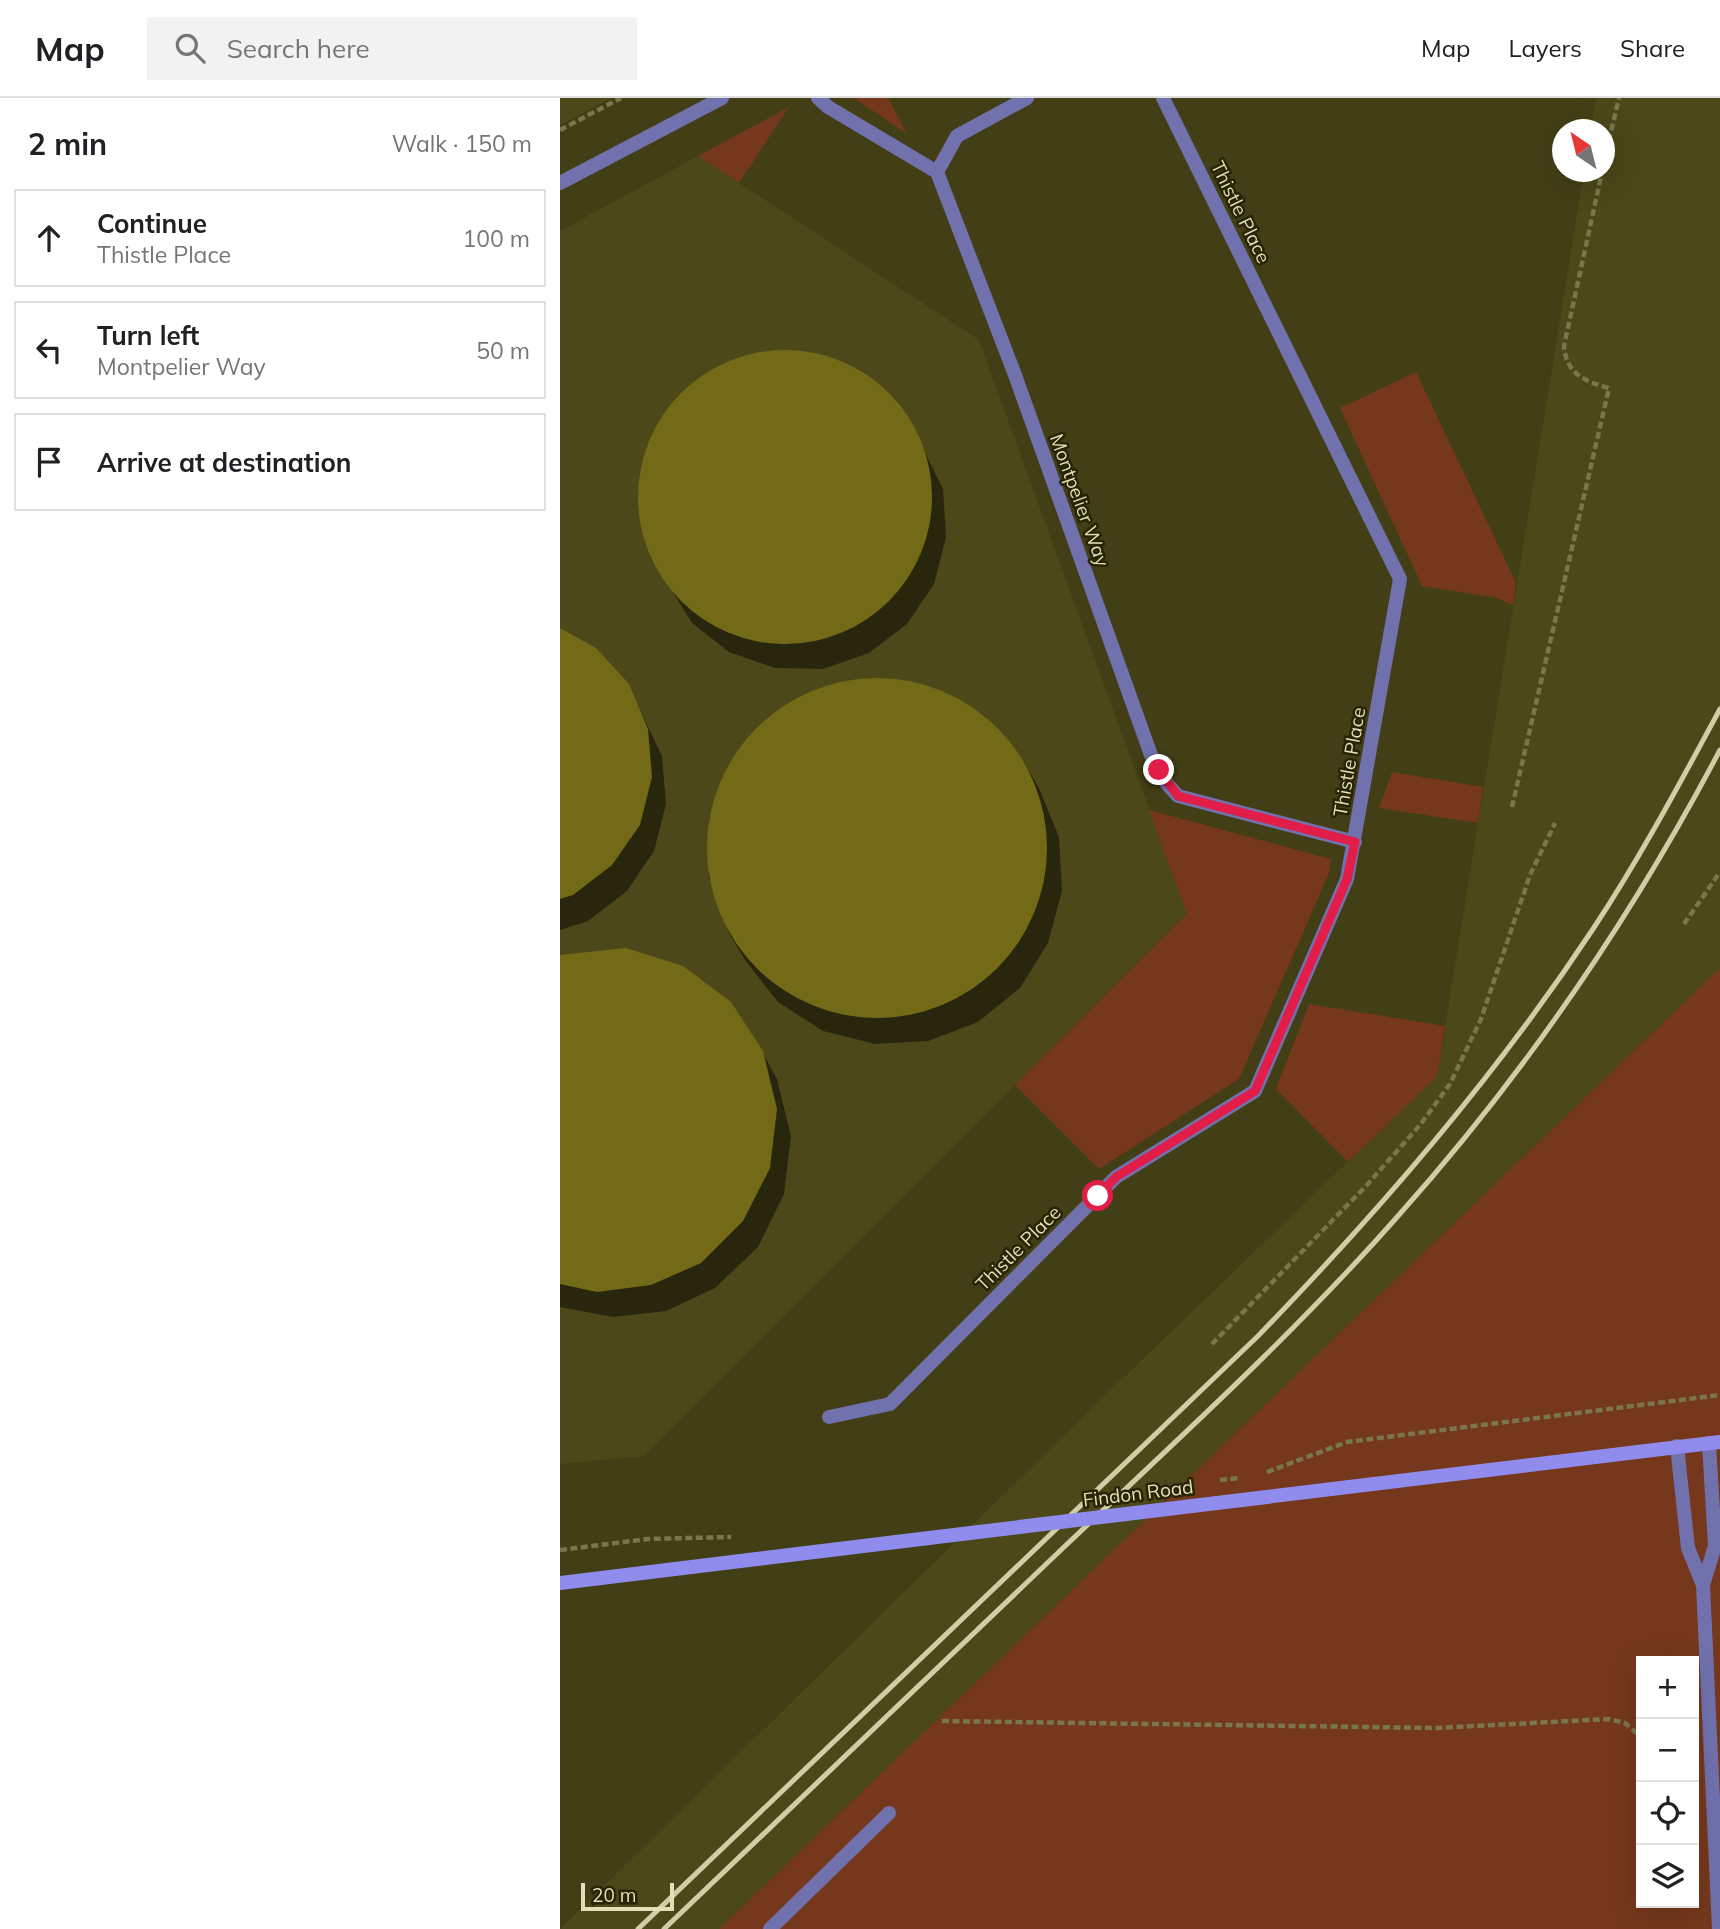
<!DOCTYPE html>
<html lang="en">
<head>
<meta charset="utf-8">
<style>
  :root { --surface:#fff; --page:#f2f2f2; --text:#202124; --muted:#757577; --line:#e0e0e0 }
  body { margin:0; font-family:Mulish,sans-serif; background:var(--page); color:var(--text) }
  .controls { position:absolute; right:21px; bottom:21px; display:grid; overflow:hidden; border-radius:0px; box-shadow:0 7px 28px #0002 }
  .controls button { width:63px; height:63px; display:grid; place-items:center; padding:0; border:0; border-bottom:2px solid var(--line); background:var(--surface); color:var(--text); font:35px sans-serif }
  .compass { position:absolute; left:992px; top:21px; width:63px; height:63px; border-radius:50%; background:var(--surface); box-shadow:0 7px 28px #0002; rotate:325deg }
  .scale { position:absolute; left:21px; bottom:18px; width:93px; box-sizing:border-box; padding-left:7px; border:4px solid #e2dfb9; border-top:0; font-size:19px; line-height:24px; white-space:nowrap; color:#e2dfb9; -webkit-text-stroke:5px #282404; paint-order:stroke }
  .stop { position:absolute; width:21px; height:21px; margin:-16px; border:5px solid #e11d48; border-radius:50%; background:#fff }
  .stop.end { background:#e11d48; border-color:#fff; box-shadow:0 2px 7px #0008 }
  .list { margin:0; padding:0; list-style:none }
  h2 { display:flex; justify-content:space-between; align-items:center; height:91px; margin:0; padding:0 28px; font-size:30px }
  h2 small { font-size:23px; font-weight:400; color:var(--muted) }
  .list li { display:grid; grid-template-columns:46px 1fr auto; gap:21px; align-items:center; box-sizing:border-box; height:98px; margin:0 14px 14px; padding:0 14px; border:2px solid var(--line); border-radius:0px }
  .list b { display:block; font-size:26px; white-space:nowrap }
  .list p { margin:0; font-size:23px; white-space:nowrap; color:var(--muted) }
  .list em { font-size:23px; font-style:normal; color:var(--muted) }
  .icon { flex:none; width:38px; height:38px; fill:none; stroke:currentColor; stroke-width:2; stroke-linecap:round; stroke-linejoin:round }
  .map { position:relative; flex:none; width:1160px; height:1831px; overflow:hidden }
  header { display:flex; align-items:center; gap:42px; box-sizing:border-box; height:98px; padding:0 35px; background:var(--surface); border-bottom:2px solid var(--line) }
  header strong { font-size:33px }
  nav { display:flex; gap:38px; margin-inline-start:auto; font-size:24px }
  .search { width:490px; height:63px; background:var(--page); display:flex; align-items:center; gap:18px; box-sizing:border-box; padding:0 24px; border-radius:0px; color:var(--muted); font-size:26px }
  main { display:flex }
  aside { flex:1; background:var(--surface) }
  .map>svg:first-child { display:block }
  .built { fill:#4c4819 }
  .green { fill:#75381d; fill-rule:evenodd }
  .shadow { fill:#0007 }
  .building { fill:#736a18 }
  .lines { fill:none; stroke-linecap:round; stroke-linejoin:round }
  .path { stroke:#79754d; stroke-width:4.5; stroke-dasharray:7 3.5; stroke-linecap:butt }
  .lane { stroke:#7171ae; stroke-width:14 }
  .street { stroke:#7171ae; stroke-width:14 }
  .secondary { stroke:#8f8ced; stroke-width:14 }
  .rail { stroke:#d1cea7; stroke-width:5 }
  .path-bridge { stroke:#79754d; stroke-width:4.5; stroke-dasharray:7 3.5; stroke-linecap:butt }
  .secondary-bridge { stroke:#8f8ced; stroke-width:14 }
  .route { stroke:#e11d48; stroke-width:9 }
  .labels { text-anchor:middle; stroke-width:5; stroke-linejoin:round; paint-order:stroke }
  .street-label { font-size:19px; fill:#e2dfb9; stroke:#282404 }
</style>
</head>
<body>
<header>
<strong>Map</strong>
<div class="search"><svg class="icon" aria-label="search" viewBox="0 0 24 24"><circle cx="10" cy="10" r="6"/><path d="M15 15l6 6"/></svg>Search here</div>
<nav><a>Map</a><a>Layers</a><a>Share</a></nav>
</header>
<main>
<aside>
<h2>2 min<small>Walk · 150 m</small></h2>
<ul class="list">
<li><svg class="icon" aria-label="ahead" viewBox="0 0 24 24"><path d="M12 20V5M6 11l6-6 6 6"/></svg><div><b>Continue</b><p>Thistle Place</p></div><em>100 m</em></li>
<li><svg class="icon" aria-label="left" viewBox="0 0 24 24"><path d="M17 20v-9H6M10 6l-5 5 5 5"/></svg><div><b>Turn left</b><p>Montpelier Way</p></div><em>50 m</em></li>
<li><svg class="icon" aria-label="arrive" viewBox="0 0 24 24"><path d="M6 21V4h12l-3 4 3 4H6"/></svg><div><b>Arrive at destination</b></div></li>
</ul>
</aside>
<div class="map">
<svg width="1160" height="1831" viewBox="0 0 1160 1831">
  <rect width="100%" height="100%" fill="#423e15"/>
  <!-- built -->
  <g class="built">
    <polygon points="0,0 52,0 0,27"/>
    <polygon points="1036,0 1160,0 1160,870 159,1831 0,1831 534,1308 877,978 1024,74 1044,74 1044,32 1031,31"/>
    <polygon points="138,58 419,242 627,815 84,1358 0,1366 0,133"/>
  </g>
  <!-- green -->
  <g class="green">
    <polygon points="294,0 328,0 347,36"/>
    <polygon points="229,9 179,85 138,58"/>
    <polygon points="856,274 956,485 953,508 938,500 862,488 780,310"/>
    <polygon points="832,674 923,689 918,725 819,710"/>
    <polygon points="589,712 771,761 769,775 679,981 539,1071 455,987 627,816"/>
    <path d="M1160 870V1831H159ZM1081 1563H1134V1805H1081Z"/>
    <polygon points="749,906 885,928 877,978 788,1064 716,991"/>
  </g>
  <!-- shadow -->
  <g class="shadow">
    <polygon points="226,253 273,261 315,284 348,320 383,391 386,439 374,486 347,526 309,555 263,571 215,570 169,554 132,525 90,457 79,410 83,363 103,318 136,283 178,261"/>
    <polygon points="0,532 68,587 102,658 106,706 94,753 67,793 28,823 0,832"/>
    <polygon points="316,580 373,590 425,618 463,663 479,690 499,739 502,793 488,845 460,890 418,924 368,943 315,946 263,933 218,904 185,862 169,835 149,780 149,721 169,666 207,621 258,591"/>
    <polygon points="66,852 202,954 217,981 231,1038 224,1096 198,1149 155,1190 106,1213 53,1219 0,1209 0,858"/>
  </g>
  <!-- building -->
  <g class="building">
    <circle cx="225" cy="399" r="147"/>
    <polygon points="0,530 36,550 69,586 88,631 92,679 80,727 52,767 13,797 0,801"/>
    <circle cx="317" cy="750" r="170"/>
    <polygon points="66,850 123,868 171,904 203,953 217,1011 210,1070 183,1123 141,1165 91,1187 37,1194 0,1186 0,857"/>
  </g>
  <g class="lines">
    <!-- path -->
    <g class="path">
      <polyline points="0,32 61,0"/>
      <polyline points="1044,63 1059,0"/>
      <path d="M952 709 1049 290C1026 284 1006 276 1004 248L1042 74"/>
      <polyline points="1124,826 1160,774"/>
      <polyline points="652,1246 806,1088 860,1027 890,986 921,921 970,777 995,725"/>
      <polyline points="707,1374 787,1344 1160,1297"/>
      <polyline points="0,1452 88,1441 171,1439"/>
      <polyline points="382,1623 876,1630 1048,1621 1065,1625 1081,1639"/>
    </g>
    <!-- lane -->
    <polyline class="lane" points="210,1831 329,1715"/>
    <!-- street -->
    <g class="street">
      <polyline points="258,0 268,9 377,74 455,277 591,657 607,686 618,698 795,744"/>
      <polyline points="377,74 397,38 467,0"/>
      <polyline points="0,85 162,0"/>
      <polyline points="269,1319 330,1306 556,1079 695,993 787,781 840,481 603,0"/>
      <polyline points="1117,1348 1128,1450 1143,1487 1159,1831"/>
      <polyline points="1143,1487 1155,1448 1149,1345"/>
    </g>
    <!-- secondary -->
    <g class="secondary">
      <polyline points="657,1405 1160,1344"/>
      <polyline points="0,1485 336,1444"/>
    </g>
    <!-- rail -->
    <g class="rail">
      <path d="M78 1831 698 1238C821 1111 935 979 1033 831 1080 760 1120 685 1160 611"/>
      <path d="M104 1831C237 1704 370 1577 503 1450 617 1342 734 1236 838 1118 964 977 1072 819 1160 652"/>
    </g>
    <!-- path-bridge -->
    <polyline class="path-bridge" points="660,1382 680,1380"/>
    <!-- secondary-bridge -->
    <polyline class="secondary-bridge" points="336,1444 657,1405"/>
  </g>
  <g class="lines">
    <!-- route -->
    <polyline class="route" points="538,1098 556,1079 695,993 787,781 795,744 618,698 599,672"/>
  </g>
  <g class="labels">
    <!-- street labels -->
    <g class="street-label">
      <text transform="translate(681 114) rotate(64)" y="7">Thistle Place</text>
      <text transform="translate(520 402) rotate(70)" y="7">Montpelier Way</text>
      <text transform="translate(789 664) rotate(-80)" y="7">Thistle Place</text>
      <text transform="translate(458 1150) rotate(-45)" y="7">Thistle Place</text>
      <text transform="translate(578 1395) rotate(-7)" y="7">Findon Road</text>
    </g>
  </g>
</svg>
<div class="controls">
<button>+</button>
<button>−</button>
<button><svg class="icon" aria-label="locate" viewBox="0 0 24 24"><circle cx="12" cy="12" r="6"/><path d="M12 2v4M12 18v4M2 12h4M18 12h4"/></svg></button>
<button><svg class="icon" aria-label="layers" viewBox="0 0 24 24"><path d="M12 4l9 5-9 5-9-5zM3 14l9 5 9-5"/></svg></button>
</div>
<svg class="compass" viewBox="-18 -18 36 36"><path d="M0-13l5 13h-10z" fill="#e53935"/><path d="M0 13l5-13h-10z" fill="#757577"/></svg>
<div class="scale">20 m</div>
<div class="stop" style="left:538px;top:1098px"></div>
<div class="stop end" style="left:599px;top:672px"></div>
</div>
</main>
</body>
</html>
